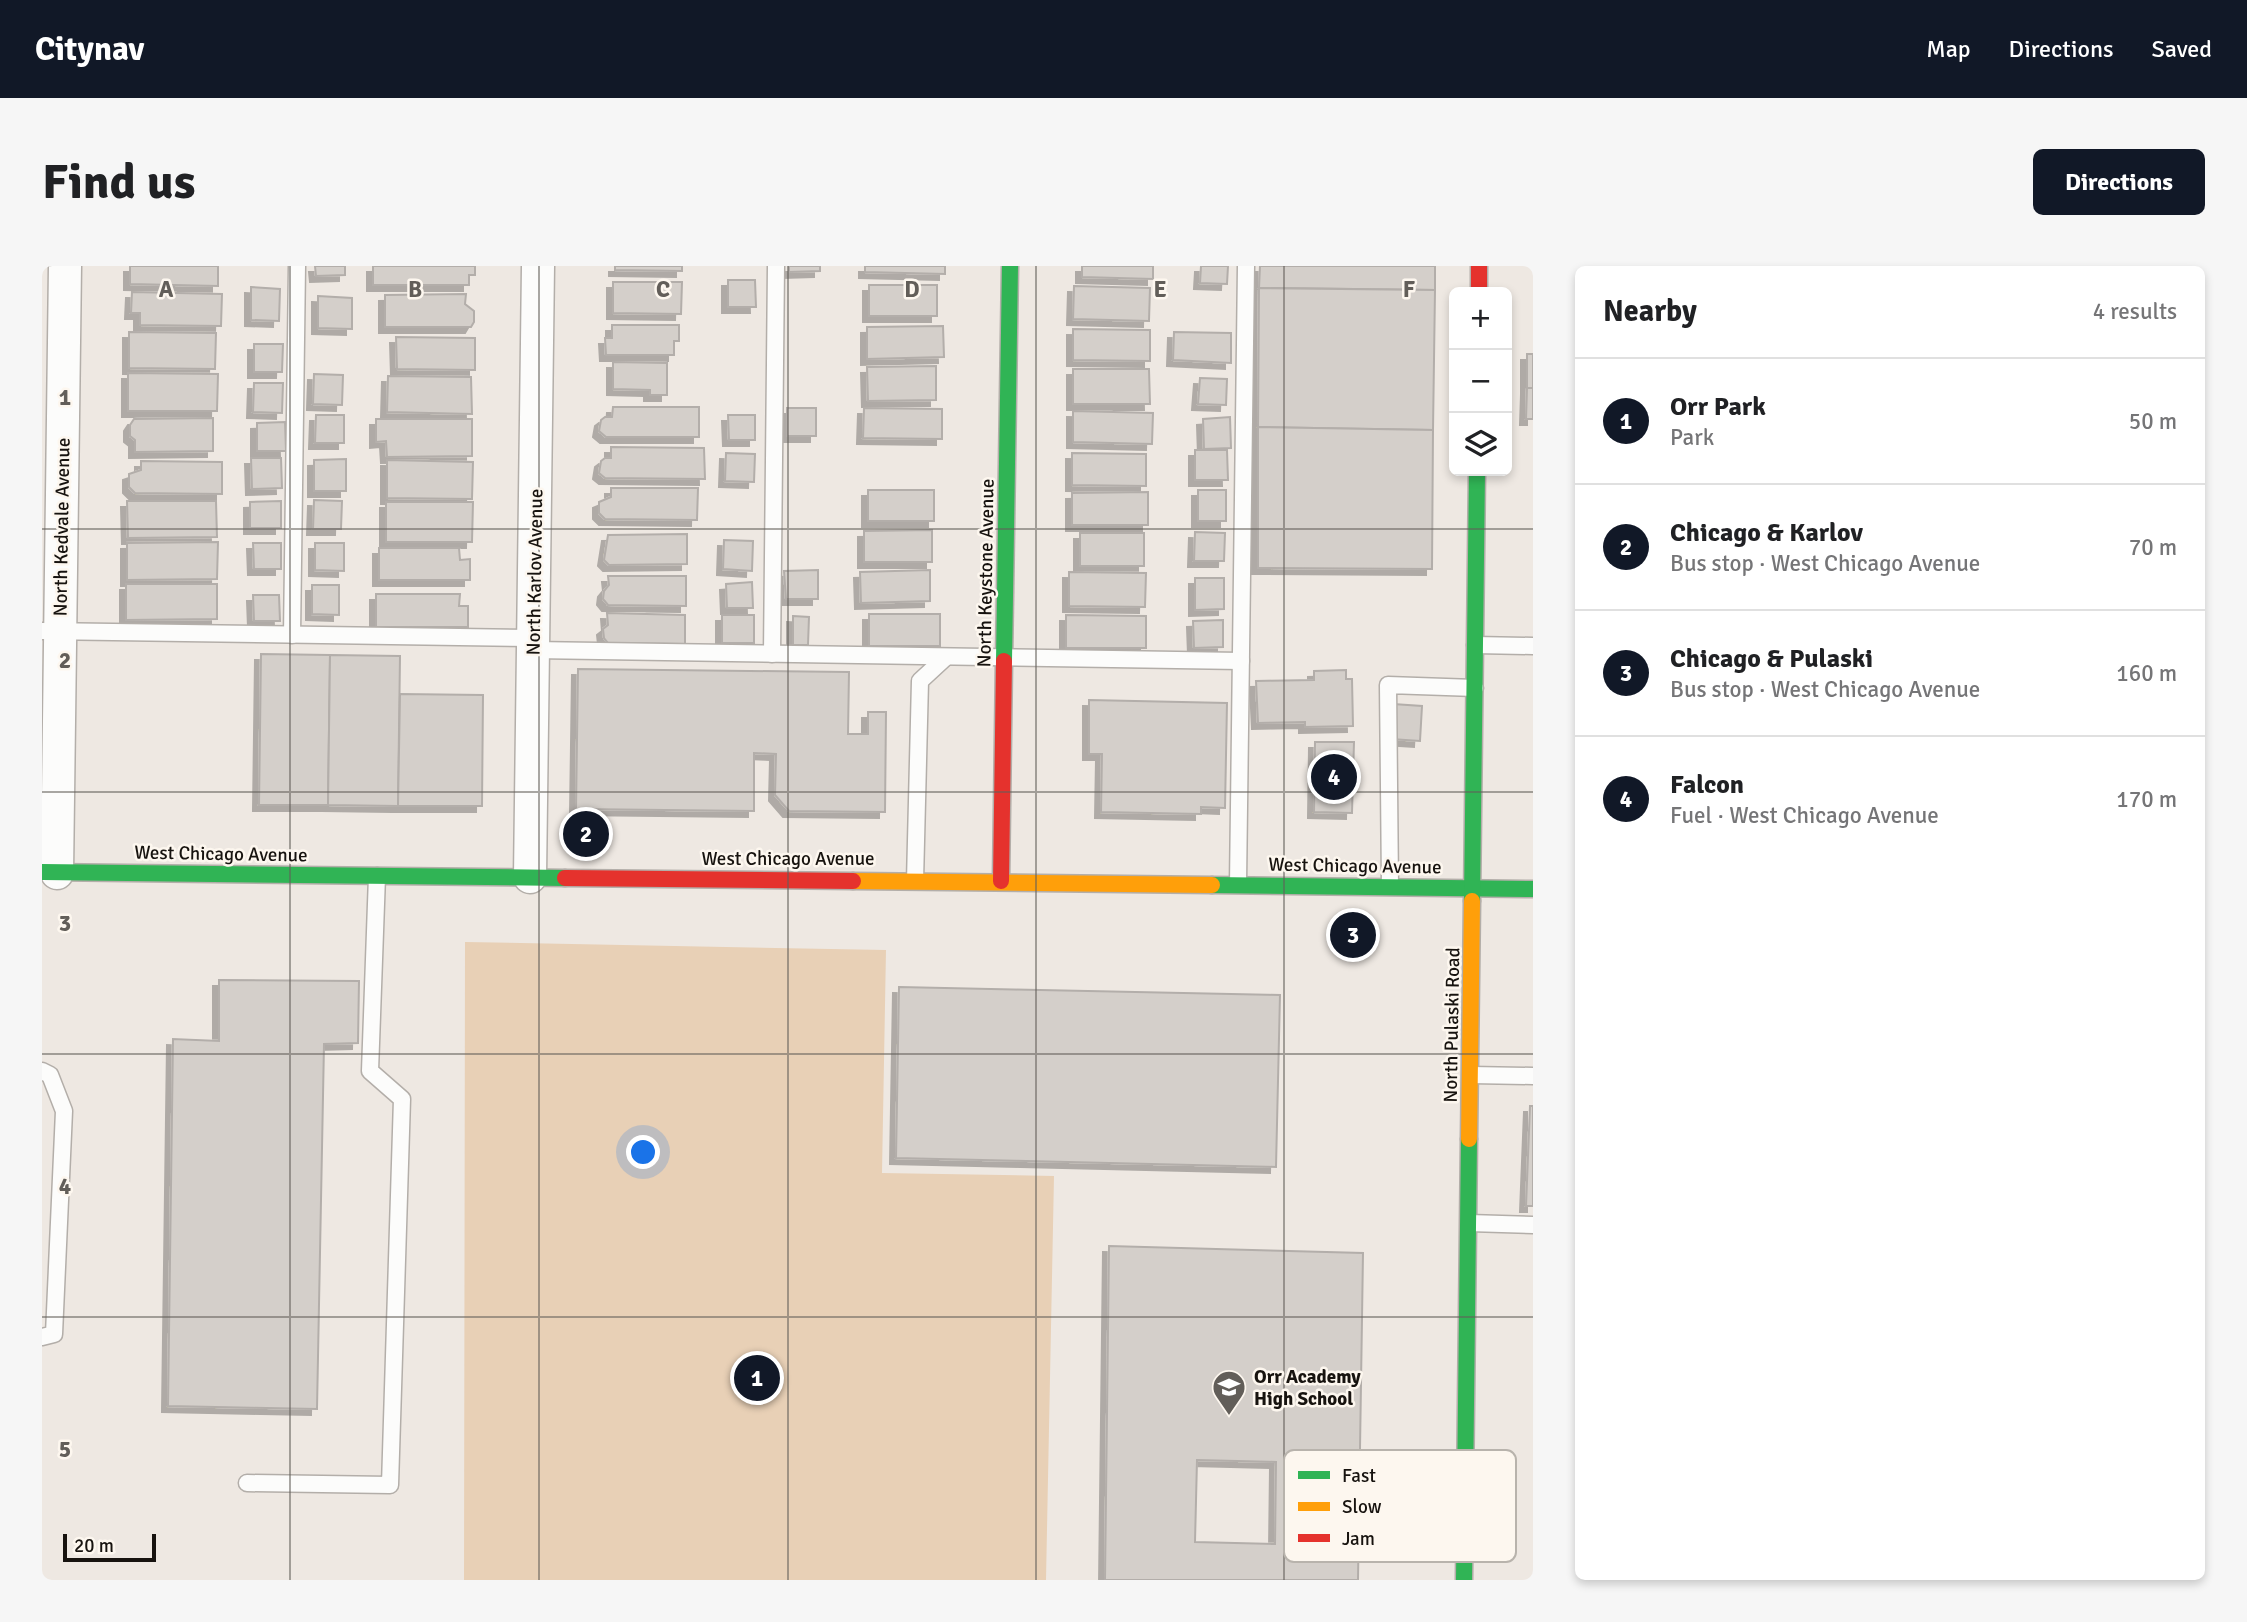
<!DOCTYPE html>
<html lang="en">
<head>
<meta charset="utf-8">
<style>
  :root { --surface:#fff; --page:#f6f6f6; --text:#202124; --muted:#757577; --line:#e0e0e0; --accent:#111827 }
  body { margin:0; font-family:Signika,sans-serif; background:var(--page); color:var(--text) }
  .controls { position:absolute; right:21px; top:21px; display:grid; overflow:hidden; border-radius:10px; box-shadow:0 4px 10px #0003 }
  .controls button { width:63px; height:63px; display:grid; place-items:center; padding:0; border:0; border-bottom:2px solid var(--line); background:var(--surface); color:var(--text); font:35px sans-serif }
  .scale { position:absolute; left:21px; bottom:18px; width:93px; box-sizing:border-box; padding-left:7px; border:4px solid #17130f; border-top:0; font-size:19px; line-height:24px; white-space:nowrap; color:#17130f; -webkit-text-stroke:5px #fdf7ef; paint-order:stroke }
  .you { position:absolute; left:602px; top:887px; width:24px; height:24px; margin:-18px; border:5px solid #fff; border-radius:50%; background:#1a73e8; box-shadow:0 0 0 10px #1a73e833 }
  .badge { display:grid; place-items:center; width:46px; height:46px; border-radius:50%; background:var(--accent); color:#fff; font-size:23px; font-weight:700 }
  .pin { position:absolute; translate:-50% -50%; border:4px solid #fff; box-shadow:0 2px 7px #0006 }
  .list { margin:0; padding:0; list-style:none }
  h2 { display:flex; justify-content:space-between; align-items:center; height:91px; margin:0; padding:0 28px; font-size:30px }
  h2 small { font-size:23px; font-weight:400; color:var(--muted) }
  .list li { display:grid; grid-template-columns:46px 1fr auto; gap:21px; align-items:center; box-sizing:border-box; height:126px; padding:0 28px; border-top:2px solid var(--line) }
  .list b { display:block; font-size:26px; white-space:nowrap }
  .list p { margin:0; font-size:23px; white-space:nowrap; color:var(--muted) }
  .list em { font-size:23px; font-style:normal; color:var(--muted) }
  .icon { flex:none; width:38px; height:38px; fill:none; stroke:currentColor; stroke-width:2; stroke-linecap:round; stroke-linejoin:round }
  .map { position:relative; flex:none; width:1491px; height:1314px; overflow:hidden; border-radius:10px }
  header { display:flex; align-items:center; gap:42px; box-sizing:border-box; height:98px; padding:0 35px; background:var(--accent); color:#fff }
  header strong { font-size:33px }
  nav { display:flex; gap:38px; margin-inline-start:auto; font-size:24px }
  .intro { display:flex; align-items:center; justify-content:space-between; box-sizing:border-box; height:168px; padding:0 42px }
  h1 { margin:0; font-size:49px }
  .button { padding:18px 32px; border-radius:10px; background:var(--accent); color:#fff; font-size:24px; font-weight:700 }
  main { display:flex; gap:42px; padding:0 42px }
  aside { flex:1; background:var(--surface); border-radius:10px; box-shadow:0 4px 10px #0003 }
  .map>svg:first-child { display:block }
  .green { fill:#e8d0b6 }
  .building { fill:#d4cfca; stroke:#b3aeaa; stroke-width:2; fill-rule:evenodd; filter:url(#shadow) }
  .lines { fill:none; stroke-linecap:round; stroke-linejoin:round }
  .lane-casing { stroke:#b3aea9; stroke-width:19 }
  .street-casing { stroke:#b3aea9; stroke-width:35 }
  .fast-casing { stroke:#b3aea9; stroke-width:19 }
  .slow-casing { stroke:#b3aea9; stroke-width:19 }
  .jam-casing { stroke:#b3aea9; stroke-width:19 }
  .lane { stroke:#fcfcfb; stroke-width:16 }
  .street { stroke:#fcfcfb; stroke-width:32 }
  .fast { stroke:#30b455; stroke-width:16 }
  .slow { stroke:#ff9f0a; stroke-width:16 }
  .jam { stroke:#e5322d; stroke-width:16 }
  .grid { fill:none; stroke:#625e59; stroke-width:2; stroke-opacity:0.55 }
  .labels { text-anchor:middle; stroke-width:5; stroke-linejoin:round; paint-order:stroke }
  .street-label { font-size:19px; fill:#17130f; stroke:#fdf7ef }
  .poi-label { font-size:19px; font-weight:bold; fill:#17130f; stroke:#fdf7ef; text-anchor:start }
  .key { fill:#fdf7ef; stroke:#b8b3ac; stroke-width:2 }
  .key-label { font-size:19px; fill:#17130f }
  .grid-label { font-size:23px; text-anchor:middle; font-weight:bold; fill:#625e59; stroke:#fdf7ef; stroke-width:5; stroke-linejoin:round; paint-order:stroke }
</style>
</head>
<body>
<header>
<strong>Citynav</strong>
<nav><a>Map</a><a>Directions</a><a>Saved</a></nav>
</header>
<div class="intro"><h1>Find us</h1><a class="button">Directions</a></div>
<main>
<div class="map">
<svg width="1491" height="1314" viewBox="0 0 1491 1314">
  <defs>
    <filter id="shadow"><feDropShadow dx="-6" dy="6" stdDeviation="0" flood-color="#0004"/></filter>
  </defs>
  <rect width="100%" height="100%" fill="#eee8e2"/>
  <!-- green -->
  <polygon class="green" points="423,676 844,684 840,907 1012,910 1004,1314 422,1314"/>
  <!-- building -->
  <g class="building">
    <polygon points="88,0 176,0 176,20 88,18"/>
    <polygon points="273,0 303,0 303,9 274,10"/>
    <polygon points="331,0 433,0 433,9 427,9 427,19 331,19"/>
    <polygon points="573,0 640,0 640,5 573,4"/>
    <polygon points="747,0 778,0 778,5 747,6"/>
    <polygon points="823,0 903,0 903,8 823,6"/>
    <polygon points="1040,0 1111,0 1111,13 1040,11"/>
    <polygon points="1159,0 1186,0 1185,18 1158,17"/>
    <polygon points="1218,0 1393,0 1393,24 1217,22"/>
    <polygon points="686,14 713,14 714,41 686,41"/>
    <polygon points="571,16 640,16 639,48 571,47"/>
    <rect x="827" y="19" width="68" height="31"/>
    <polygon points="1032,20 1108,22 1107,55 1031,53"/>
    <polygon points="209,21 238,23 237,55 209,54"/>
    <polygon points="1217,22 1393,24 1391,164 1216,161"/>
    <polygon points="90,26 180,28 179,60 98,59 98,47 89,47"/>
    <polygon points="424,28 423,38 432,45 432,56 429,61 343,61 343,29"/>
    <polygon points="276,30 310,32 310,63 276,62"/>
    <polygon points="570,59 637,59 637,75 632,75 632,89 564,89 563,72 570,72"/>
    <polygon points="901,60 902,91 825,93 825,61"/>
    <polygon points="1031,63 1108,64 1108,95 1031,94"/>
    <polygon points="87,66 174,67 173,103 87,102"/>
    <polygon points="1132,66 1189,67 1189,97 1131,94"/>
    <polygon points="354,71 433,72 433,104 355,103"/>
    <polygon points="212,78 241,78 240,106 212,106"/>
    <rect x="1485" y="88" width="6" height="34"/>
    <polygon points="571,96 625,97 625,129 608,129 608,124 571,123"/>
    <polygon points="894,100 894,134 826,135 825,101"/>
    <polygon points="1031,103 1107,103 1108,138 1031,138"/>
    <polygon points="86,107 176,108 175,145 86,145"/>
    <polygon points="272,108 301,109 300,139 271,138"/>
    <polygon points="346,110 429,111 430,148 345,146"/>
    <polygon points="1158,112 1185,113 1184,139 1156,138"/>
    <polygon points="212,117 241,117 240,147 211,146"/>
    <polygon points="1485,122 1491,122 1491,153 1484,153"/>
    <polygon points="571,141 657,141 657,171 564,171 557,165 559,154 563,151 570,151"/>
    <rect x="745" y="142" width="29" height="28"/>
    <polygon points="822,142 900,143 900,173 821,172"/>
    <polygon points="1031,145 1111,147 1110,178 1031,176"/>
    <polygon points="274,149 302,149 302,177 273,177"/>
    <polygon points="686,149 713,149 713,174 687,174"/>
    <polygon points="1188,151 1189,182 1162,183 1161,153"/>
    <polygon points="171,152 171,185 93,186 93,174 88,170 88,159 92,153"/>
    <polygon points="334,153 430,153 430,190 345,191 344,175 334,176"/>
    <polygon points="243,156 244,185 215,185 215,157"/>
    <polygon points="1216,161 1391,164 1390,303 1216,302"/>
    <polygon points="569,181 662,182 663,213 563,212 557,207 559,195 563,192 569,192"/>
    <polygon points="1153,184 1185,184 1186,214 1153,214"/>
    <polygon points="684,187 713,188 712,216 683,215"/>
    <polygon points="1030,187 1104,188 1104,220 1030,219"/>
    <polygon points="209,192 239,192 240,222 210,223"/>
    <polygon points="304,193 304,225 272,225 272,194"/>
    <polygon points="345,194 431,196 430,233 345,232"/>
    <polygon points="99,195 180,196 180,228 93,227 87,221 87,208 99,204"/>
    <polygon points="569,222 656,222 655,254 563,253 557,247 557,236 569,231"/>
    <rect x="826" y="224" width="66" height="31"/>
    <rect x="1156" y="224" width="28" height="31"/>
    <polygon points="1106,226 1106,259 1030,259 1030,227"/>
    <polygon points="272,234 300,235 299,263 271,263"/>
    <polygon points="85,235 174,235 175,271 86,272"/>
    <polygon points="239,235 239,262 208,262 208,236"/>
    <polygon points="344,236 431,236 430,276 344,276"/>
    <polygon points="890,264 890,296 822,296 822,265"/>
    <polygon points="1153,266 1183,267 1182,295 1152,295"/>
    <rect x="1038" y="267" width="64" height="33"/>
    <polygon points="645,268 645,298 567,299 562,294 566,269"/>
    <polygon points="682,274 711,275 710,305 681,303"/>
    <polygon points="176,276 175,313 85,314 85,277"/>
    <polygon points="211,277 239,277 239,303 212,303"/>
    <polygon points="273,277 302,277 302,305 273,304"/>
    <polygon points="337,282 417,282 418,294 428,293 428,314 337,314"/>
    <polygon points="776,304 776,333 744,333 742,305"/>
    <polygon points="888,304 888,335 819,337 818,306"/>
    <polygon points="1027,306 1104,307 1103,341 1027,340"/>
    <polygon points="566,310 644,310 644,340 566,339 561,333 562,325 567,319"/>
    <polygon points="1153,312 1182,312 1182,343 1153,344"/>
    <polygon points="710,316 711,342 685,342 684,318"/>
    <polygon points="84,318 175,318 175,353 84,354"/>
    <polygon points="270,319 297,319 297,349 270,348"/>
    <polygon points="334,328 418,328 417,340 426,340 426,361 334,361"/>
    <polygon points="211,329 237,329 238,355 212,355"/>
    <polygon points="565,347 643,349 643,378 566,377 562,372 561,363 566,359"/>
    <rect x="827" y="348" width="71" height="32"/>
    <rect x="680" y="349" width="32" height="28"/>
    <polygon points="1024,349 1104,350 1104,382 1024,382"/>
    <polygon points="751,350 767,351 766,379 751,379"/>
    <polygon points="1181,354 1181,381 1152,382 1151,355"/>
    <polygon points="219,388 288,389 286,539 217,539"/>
    <polygon points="288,389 358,390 356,540 286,539"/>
    <polygon points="536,403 807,406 806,468 826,468 826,446 844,446 843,546 747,545 733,529 734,488 712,487 712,545 534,543"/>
    <polygon points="1304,404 1304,413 1310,413 1311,460 1263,461 1263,456 1216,457 1214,415 1272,414 1272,405"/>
    <polygon points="358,428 441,429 440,540 356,540"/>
    <polygon points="1047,434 1185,437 1183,542 1159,541 1159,548 1059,546 1060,488 1047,488"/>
    <polygon points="1351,438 1380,440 1378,475 1349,473"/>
    <polygon points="1273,476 1312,476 1310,547 1272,546"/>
    <polygon points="177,714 317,715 316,777 282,778 275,1143 126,1140 131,773 177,775"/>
    <polygon points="857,721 1238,729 1234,901 854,892"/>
    <polygon points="1488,840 1491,840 1491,940 1484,940"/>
    <path d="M1067 980 1321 987 1316 1314H1063ZM1155 1194 1234 1196 1233 1278 1153 1276Z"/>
  </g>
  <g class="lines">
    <defs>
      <g id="lane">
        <polyline points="0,365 491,372"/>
        <polyline points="250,369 255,0"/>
        <polyline points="1433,379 1491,380"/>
        <polyline points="491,384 1199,395"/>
        <polyline points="730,388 734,0"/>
        <polyline points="873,615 878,415 904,391"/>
        <polyline points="1196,618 1204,0"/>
        <polyline points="1348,620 1346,419 1433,422"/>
        <polyline points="0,805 8,809 22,845 12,1068 0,1071"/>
        <polyline points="1429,809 1491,810"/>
        <polyline points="1427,957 1491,959"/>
        <polyline points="205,1217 348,1219 360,833 328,805 335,610"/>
      </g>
      <g id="street">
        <polyline points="15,607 23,0"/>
        <polyline points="488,611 496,0"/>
      </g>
      <g id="fast">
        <polyline points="962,395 968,0"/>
        <polyline points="0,606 523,612"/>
        <polyline points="1170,619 1491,623"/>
        <polyline points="1430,635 1435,205"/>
        <polyline points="1422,1314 1427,873"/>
      </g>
      <g id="slow">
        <polyline points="811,615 1170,619"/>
        <polyline points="1427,873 1430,635"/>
      </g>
      <g id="jam">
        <polyline points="1437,0 1437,26"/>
        <polyline points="523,612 811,615"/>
        <polyline points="959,615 962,395"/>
      </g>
    </defs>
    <!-- lane casing -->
    <use href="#lane" class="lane-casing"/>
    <!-- street casing -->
    <use href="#street" class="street-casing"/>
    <!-- fast casing -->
    <use href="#fast" class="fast-casing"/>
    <!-- slow casing -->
    <use href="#slow" class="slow-casing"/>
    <!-- jam casing -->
    <use href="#jam" class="jam-casing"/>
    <!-- lane -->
    <use href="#lane" class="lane"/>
    <!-- street -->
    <use href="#street" class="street"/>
    <!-- fast -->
    <use href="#fast" class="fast"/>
    <!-- slow -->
    <use href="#slow" class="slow"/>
    <!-- jam -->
    <use href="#jam" class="jam"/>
  </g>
  <!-- grid -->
  <path class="grid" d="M248 0V1314M497 0V1314M746 0V1314M994 0V1314M1242 0V1314M0 263H1491M0 526H1491M0 788H1491M0 1051H1491"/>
  <!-- icons -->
  <defs>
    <symbol id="school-pin" viewBox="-11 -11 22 30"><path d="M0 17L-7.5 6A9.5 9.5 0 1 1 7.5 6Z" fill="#625e59" stroke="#fdf7ef"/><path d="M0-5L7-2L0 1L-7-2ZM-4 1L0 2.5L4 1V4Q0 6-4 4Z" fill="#fff"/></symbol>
  </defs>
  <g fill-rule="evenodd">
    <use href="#school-pin" x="1168" y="1102" width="38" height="52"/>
  </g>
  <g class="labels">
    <!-- street labels -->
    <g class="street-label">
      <text transform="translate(19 261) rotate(-89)" y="7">North Kedvale Avenue</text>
      <text transform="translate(492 306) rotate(-89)" y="7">North Karlov Avenue</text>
      <text transform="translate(943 307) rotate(-89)" y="7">North Keystone Avenue</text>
      <text transform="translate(179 587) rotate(1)" y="7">West Chicago Avenue</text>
      <text x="746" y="599">West Chicago Avenue</text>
      <text transform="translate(1313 599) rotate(1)" y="7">West Chicago Avenue</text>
      <text transform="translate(1409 759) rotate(-89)" y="7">North Pulaski Road</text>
    </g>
    <!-- poi labels -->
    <g class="poi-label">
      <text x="1212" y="1117">Orr Academy<tspan x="1212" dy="22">High School</tspan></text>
    </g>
  </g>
  <!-- legend -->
  <rect x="1242" y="1184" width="232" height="112" rx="10" class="key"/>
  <rect x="1256" y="1205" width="32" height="8" fill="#30b455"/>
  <rect x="1256" y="1236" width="32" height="9" fill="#ff9f0a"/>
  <rect x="1256" y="1268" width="32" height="8" fill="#e5322d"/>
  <g class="key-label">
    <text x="1300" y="1216">Fast</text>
    <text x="1300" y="1247">Slow</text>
    <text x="1300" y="1279">Jam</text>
  </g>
  <g class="grid-label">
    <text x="124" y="31">A</text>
    <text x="373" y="31">B</text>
    <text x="621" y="31">C</text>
    <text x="870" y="31">D</text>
    <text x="1118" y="31">E</text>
    <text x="1367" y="31">F</text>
    <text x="23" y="139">1</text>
    <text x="23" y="402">2</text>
    <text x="23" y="665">3</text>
    <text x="23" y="928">4</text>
    <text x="23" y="1191">5</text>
  </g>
</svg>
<div class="controls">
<button>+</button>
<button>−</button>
<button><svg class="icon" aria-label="layers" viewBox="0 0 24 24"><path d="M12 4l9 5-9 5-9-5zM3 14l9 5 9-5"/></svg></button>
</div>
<div class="scale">20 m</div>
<div class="you"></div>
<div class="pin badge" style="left:715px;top:1112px">1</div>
<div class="pin badge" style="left:544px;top:568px">2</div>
<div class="pin badge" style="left:1311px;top:669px">3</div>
<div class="pin badge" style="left:1292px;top:511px">4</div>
</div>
<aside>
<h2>Nearby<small>4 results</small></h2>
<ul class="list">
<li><span class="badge">1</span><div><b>Orr Park</b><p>Park</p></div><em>50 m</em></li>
<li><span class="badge">2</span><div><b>Chicago &amp; Karlov</b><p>Bus stop · West Chicago Avenue</p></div><em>70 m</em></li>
<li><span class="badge">3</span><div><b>Chicago &amp; Pulaski</b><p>Bus stop · West Chicago Avenue</p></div><em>160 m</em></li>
<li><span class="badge">4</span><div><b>Falcon</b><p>Fuel · West Chicago Avenue</p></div><em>170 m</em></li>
</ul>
</aside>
</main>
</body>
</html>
